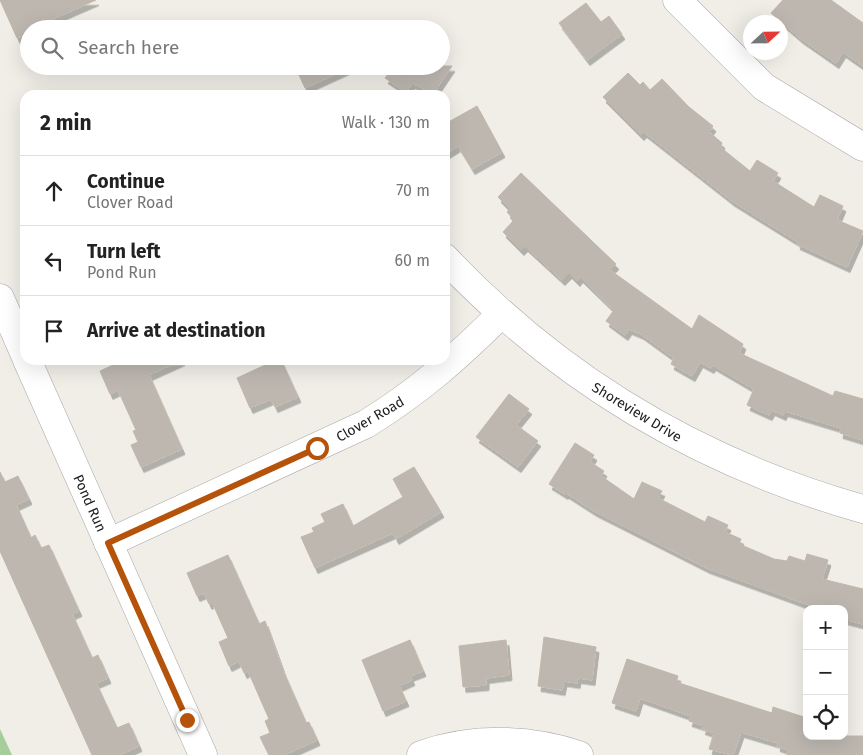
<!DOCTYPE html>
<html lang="en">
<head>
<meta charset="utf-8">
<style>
  :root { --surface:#fff; --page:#f2f2f2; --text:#222; --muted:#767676; --line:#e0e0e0 }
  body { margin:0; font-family:"Fira Sans",sans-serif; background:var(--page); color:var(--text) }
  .controls { position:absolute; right:15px; bottom:15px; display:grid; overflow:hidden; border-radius:10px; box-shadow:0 5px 20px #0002 }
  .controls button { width:45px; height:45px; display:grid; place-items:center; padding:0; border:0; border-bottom:1px solid var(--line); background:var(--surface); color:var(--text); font:25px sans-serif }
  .compass { position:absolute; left:743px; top:15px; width:45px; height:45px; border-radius:50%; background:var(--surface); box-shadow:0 5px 20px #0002; rotate:68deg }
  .stop { position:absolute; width:15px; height:15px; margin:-11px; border:4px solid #b45309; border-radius:50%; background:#fff }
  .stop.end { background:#b45309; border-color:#fff; box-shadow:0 1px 5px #0008 }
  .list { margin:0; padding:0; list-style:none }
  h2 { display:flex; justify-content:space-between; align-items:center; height:65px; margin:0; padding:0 20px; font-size:21px }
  h2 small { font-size:16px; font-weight:400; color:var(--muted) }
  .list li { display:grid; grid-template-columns:32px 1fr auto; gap:15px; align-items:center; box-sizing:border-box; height:70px; padding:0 20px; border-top:1px solid var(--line) }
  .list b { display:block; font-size:19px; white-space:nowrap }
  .list p { margin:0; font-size:16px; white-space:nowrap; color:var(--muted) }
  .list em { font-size:16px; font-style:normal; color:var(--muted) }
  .icon { flex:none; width:28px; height:28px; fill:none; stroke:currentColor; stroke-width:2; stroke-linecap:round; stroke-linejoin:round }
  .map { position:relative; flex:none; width:863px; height:755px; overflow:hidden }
  .search { position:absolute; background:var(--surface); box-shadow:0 5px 20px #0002; left:20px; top:20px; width:430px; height:55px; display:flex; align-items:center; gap:12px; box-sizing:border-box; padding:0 18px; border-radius:28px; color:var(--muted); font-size:19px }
  .panel { position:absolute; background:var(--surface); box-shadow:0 5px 20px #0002; left:20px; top:90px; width:430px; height:275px; border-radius:15px }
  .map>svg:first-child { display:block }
  .forest { fill:#a6ce9d }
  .building { fill:#bdb7b0; stroke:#c2b7aa; filter:url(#shadow) }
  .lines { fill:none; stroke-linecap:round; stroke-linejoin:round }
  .minor-casing { stroke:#a7a7a7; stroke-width:29 }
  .minor { stroke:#fff; stroke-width:28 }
  .route { stroke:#b45309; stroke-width:6 }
  .labels { text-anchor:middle; stroke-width:4.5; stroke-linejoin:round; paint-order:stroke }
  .street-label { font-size:14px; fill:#202020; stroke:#fff }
</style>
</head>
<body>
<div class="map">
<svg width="863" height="755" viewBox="0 0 863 755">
  <defs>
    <filter id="shadow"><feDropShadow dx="3" dy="5.5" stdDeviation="0" flood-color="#0004"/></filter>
  </defs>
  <rect width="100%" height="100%" fill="#f0eee7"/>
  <!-- forest -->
  <polygon class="forest" points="0,729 12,755 0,755"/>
  <!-- building -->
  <g class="building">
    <polygon points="0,0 96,0 41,24 42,27 38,29 29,29 29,33 17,38"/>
    <polygon points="783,0 831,0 863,23 863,66 843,52 836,63 800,38 771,13"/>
    <polygon points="586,3 601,22 609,16 622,34 587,60 559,23"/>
    <polygon points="295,66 353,66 305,88"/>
    <polygon points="388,66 452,66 433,94 412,83 406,92 385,78 392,69"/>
    <polygon points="628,73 640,85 643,82 650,90 662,79 689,107 713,126 709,132 722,143 720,147 750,171 757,160 778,173 773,181 814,207 820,195 843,206 837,220 863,231 847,267 797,244 798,242 732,201 644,132 641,135 603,97"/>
    <polygon points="477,106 502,152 472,169 458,146 445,154 445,124"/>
    <polygon points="521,173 616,264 610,270 692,329 699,315 743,344 739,353 833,396 835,391 863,399 863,440 840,433 841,428 785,411 783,415 772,410 769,415 747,405 754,389 713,365 711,368 700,362 692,376 671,364 674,358 641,334 629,329 625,335 606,321 614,310 580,277 577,281 569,273 562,280 525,246 521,250 503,232 514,220 507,212 510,209 498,197"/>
    <polygon points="111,360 182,360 149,375 182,449 141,467 131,445 138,442 133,431 136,430 118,390 110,394 100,371 113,365"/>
    <polygon points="276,360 281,360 298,397 275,407 271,399 250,408 237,378"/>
    <polygon points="509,394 529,409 516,425 538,441 518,467 476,437"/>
    <polygon points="575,443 594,455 590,462 604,471 601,476 634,499 642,482 662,491 658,498 705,522 708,516 728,525 725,532 741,539 739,544 774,559 787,561 789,556 805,561 807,554 828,560 822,579 863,589 863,624 844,619 844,609 820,609 707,568 594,511 566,493 565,494 549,484"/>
    <polygon points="414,467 441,512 396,539 393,533 315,568 301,537 314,532 312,528 325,522 321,514 343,504 353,526 403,497 393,479"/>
    <polygon points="0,472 5,482 18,476 29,499 16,505 31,538 35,535 41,548 49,545 79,611 72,614 92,658 98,655 108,678 96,683 117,728 129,723 139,746 119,755 92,755 0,551"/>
    <polygon points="228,555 259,624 265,621 283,671 306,723 309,722 317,740 284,755 269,755 260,737 270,733 265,721 269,719 248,671 244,673 239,661 229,666 219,642 228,638 212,602 209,604 204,593 197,596 187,573"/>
    <polygon points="544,637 596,647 592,680 578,678 577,683 564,681 562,690 538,686"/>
    <polygon points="410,640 423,671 410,676 412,680 399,686 406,701 383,711 362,660"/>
    <polygon points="506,640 509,675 486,678 486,685 463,687 459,646"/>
    <polygon points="627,659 678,676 676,682 772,713 773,707 807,718 807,736 863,736 863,755 787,755 788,750 777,746 778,743 741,732 733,755 709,749 714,733 702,729 704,726 689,721 691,716 640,698 636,711 612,703"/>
  </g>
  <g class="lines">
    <defs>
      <g id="minor">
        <polyline points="677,0 764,87 863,147"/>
        <path d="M445 258C561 381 700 463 863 509"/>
        <polyline points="0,298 25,355"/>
        <polyline points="27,360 203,755"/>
        <path d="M108 543 366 424C418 392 458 357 501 314"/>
        <path d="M421 755C472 737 528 738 579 755"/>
      </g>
    </defs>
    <!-- minor casing -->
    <use href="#minor" class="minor-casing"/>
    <!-- minor -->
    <use href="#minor" class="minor"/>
  </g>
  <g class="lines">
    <!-- route -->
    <polyline class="route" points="187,720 108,543 317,448"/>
  </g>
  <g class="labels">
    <!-- street labels -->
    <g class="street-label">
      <text transform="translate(637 412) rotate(31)" y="5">Shoreview Drive</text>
      <text transform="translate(370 419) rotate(-30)" y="5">Clover Road</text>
      <text transform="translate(90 503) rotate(66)" y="5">Pond Run</text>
    </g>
  </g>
</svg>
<div class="controls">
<button>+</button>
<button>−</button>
<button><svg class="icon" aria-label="locate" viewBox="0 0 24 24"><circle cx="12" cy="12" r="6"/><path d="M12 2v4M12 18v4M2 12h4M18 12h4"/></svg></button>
</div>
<svg class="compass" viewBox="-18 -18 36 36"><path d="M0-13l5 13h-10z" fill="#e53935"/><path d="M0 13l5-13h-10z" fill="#767676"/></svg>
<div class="stop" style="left:317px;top:448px"></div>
<div class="stop end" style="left:187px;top:720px"></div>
<div class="search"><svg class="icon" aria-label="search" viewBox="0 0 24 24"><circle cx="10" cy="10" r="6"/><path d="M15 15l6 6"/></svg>Search here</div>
<section class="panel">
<h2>2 min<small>Walk · 130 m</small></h2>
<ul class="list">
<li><svg class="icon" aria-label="ahead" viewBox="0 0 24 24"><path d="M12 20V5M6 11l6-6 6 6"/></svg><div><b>Continue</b><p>Clover Road</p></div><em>70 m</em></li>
<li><svg class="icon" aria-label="left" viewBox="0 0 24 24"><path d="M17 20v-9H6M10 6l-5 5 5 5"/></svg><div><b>Turn left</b><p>Pond Run</p></div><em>60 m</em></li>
<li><svg class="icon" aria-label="arrive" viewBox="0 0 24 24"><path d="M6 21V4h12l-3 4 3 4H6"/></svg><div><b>Arrive at destination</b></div></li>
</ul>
</section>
</div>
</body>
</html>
